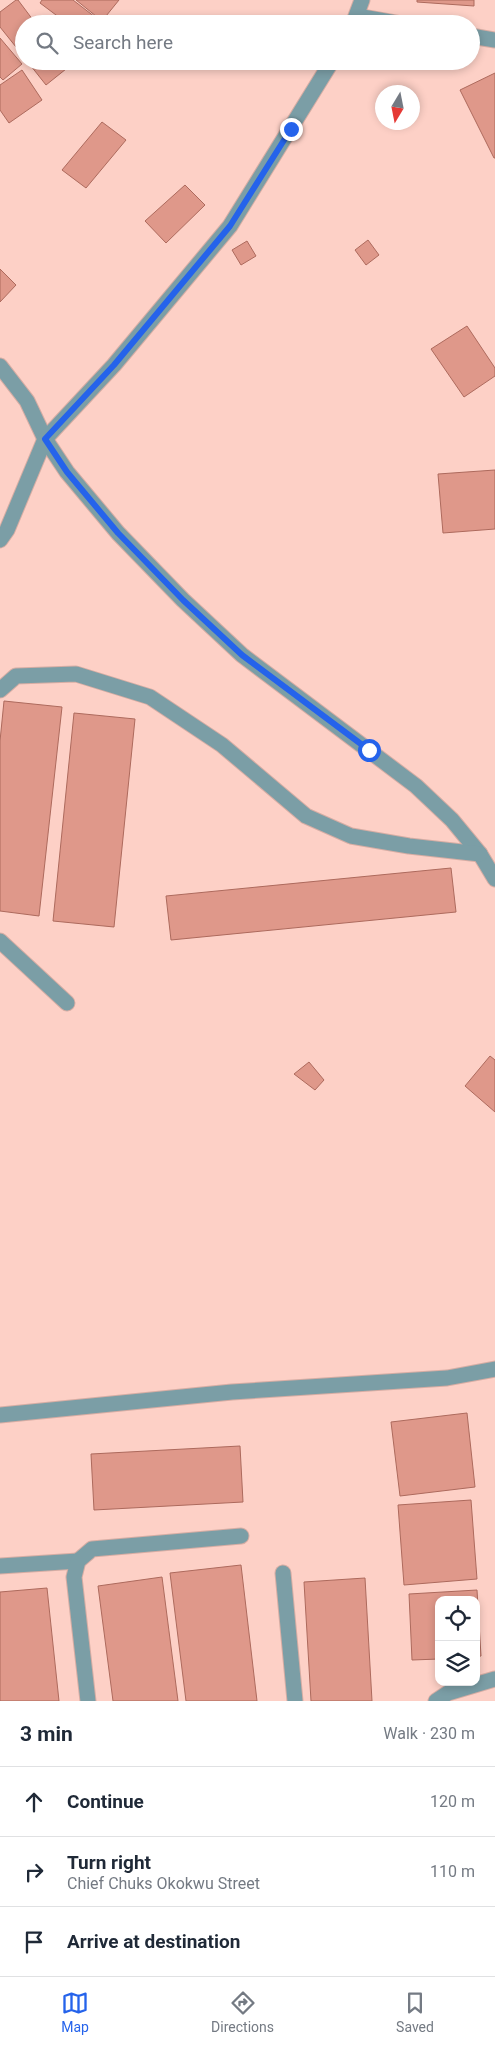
<!DOCTYPE html>
<html lang="en">
<head>
<meta charset="utf-8">
<style>
  :root { --surface:#fff; --page:#f2f2f3; --text:#1f2937; --muted:#747a83; --line:#e0e1e3; --accent:#2563eb }
  body { margin:0; font-family:Roboto,sans-serif; background:var(--page); color:var(--text) }
  .controls { position:absolute; right:15px; bottom:15px; display:grid; overflow:hidden; border-radius:10px; box-shadow:0 2px 8px #0003 }
  .controls button { width:45px; height:45px; display:grid; place-items:center; padding:0; border:0; border-bottom:1px solid var(--line); background:var(--surface); color:var(--text); font:25px sans-serif }
  .compass { position:absolute; left:375px; top:85px; width:45px; height:45px; border-radius:50%; background:var(--surface); box-shadow:0 2px 8px #0003; rotate:190deg }
  .stop { position:absolute; width:15px; height:15px; margin:-11px; border:4px solid #2563eb; border-radius:50%; background:#fff }
  .stop.end { background:#2563eb; border-color:#fff; box-shadow:0 1px 5px #0008 }
  .list { margin:0; padding:0; list-style:none }
  h2 { display:flex; justify-content:space-between; align-items:center; height:65px; margin:0; padding:0 20px; font-size:21px }
  h2 small { font-size:16px; font-weight:400; color:var(--muted) }
  .list li { display:grid; grid-template-columns:32px 1fr auto; gap:15px; align-items:center; box-sizing:border-box; height:70px; padding:0 20px; border-top:1px solid var(--line) }
  .list b { display:block; font-size:19px; white-space:nowrap }
  .list p { margin:0; font-size:16px; white-space:nowrap; color:var(--muted) }
  .list em { font-size:16px; font-style:normal; color:var(--muted) }
  .icon { flex:none; width:28px; height:28px; fill:none; stroke:currentColor; stroke-width:2; stroke-linecap:round; stroke-linejoin:round }
  .map { position:relative; flex:none; width:495px; height:1701px; overflow:hidden }
  .search { position:absolute; background:var(--surface); box-shadow:0 2px 8px #0003; left:15px; right:15px; top:15px; height:55px; display:flex; align-items:center; gap:12px; box-sizing:border-box; padding:0 18px; border-radius:28px; color:var(--muted); font-size:19px }
  .sheet { height:275px; background:var(--surface) }
  nav { display:flex; justify-content:space-around; align-items:center; box-sizing:border-box; height:70px; border-top:1px solid var(--line); background:var(--surface); font-size:14px; color:var(--muted) }
  nav a { display:grid; justify-items:center; gap:2px }
  nav .on { color:var(--accent) }
  .map>svg:first-child { display:block }
  .building { fill:#df988a; stroke:#ad6a5d }
  .lines { fill:none; stroke-linecap:round; stroke-linejoin:round }
  .minor-casing { stroke:#d6ada4; stroke-width:17 }
  .minor { stroke:#7b9ea6; stroke-width:15 }
  .route { stroke:#2563eb; stroke-width:6 }
</style>
</head>
<body>
<div class="map">
<svg width="495" height="1701" viewBox="0 0 495 1701">
  <rect width="100%" height="100%" fill="#fdd0c6"/>
  <!-- building -->
  <g class="building">
    <polygon points="16,0 18,0 36,24 24,24 24,57 0,27 0,12"/>
    <polygon points="42,0 73,0 95,17 90,24 68,24 40,3"/>
    <polygon points="76,0 119,0 102,21"/>
    <polygon points="417,0 474,0 474,6 417,2"/>
    <polygon points="57,18 62,24 49,24"/>
    <polygon points="0,38 22,64 3,80 0,77"/>
    <polygon points="27,61 60,61 66,69 46,85"/>
    <polygon points="22,70 42,100 9,123 0,110 0,85"/>
    <polygon points="495,73 495,158 494,158 460,90"/>
    <polygon points="102,122 126,140 86,188 62,170"/>
    <polygon points="185,185 205,205 166,243 145,221"/>
    <polygon points="368,240 379,255 366,265 355,250"/>
    <polygon points="247,241 256,256 241,265 232,250"/>
    <polygon points="0,269 16,285 0,302"/>
    <polygon points="467,326 495,368 495,376 464,397 431,349"/>
    <polygon points="495,470 495,529 443,533 438,474"/>
    <polygon points="4,701 62,707 39,916 0,911 0,741"/>
    <polygon points="74,713 135,719 114,927 53,921"/>
    <polygon points="451,868 456,912 171,940 166,896"/>
    <polygon points="490,1056 495,1060 495,1112 465,1086"/>
    <polygon points="309,1062 324,1080 315,1090 294,1074"/>
    <polygon points="467,1413 475,1487 400,1496 391,1422"/>
    <polygon points="240,1446 243,1502 94,1510 91,1454"/>
    <polygon points="471,1500 477,1579 404,1585 398,1505"/>
    <polygon points="241,1565 257,1701 186,1701 170,1573"/>
    <polygon points="162,1577 178,1701 113,1701 98,1586"/>
    <polygon points="365,1578 372,1701 311,1701 304,1582"/>
    <polygon points="47,1588 59,1701 0,1701 0,1592"/>
    <polygon points="477,1590 481,1656 476,1657 476,1600 439,1600 439,1659 412,1660 409,1594"/>
  </g>
  <g class="lines">
    <defs>
      <g id="minor">
        <polyline points="357,16 402,24"/>
        <polyline points="353,24 362,0"/>
        <polyline points="471,36 495,40"/>
        <polyline points="0,366 27,401 45,439 67,472 118,533 183,600 242,655 416,786 452,820 480,854 495,879"/>
        <polyline points="0,540 7,530 45,439 114,365 230,226 332,61"/>
        <polyline points="0,690 16,676 76,674 150,697 222,745 306,816 351,836 409,846 480,854"/>
        <polyline points="0,941 67,1003"/>
        <polyline points="0,1415 232,1392 447,1378 495,1369"/>
        <polyline points="0,1566 78,1561"/>
        <polyline points="283,1573 295,1701"/>
        <polyline points="88,1701 74,1577 78,1561 92,1549 241,1536"/>
        <polyline points="436,1701 448,1693 495,1679"/>
      </g>
    </defs>
    <!-- minor casing -->
    <use href="#minor" class="minor-casing"/>
    <!-- minor -->
    <use href="#minor" class="minor"/>
  </g>
  <g class="lines">
    <!-- route -->
    <polyline class="route" points="291,129 230,226 114,365 45,439 67,472 118,533 183,600 242,655 369,750"/>
  </g>
</svg>
<div class="controls">
<button><svg class="icon" aria-label="locate" viewBox="0 0 24 24"><circle cx="12" cy="12" r="6"/><path d="M12 2v4M12 18v4M2 12h4M18 12h4"/></svg></button>
<button><svg class="icon" aria-label="layers" viewBox="0 0 24 24"><path d="M12 4l9 5-9 5-9-5zM3 14l9 5 9-5"/></svg></button>
</div>
<svg class="compass" viewBox="-18 -18 36 36"><path d="M0-13l5 13h-10z" fill="#e53935"/><path d="M0 13l5-13h-10z" fill="#747a83"/></svg>
<div class="stop" style="left:369px;top:750px"></div>
<div class="stop end" style="left:291px;top:129px"></div>
<div class="search"><svg class="icon" aria-label="search" viewBox="0 0 24 24"><circle cx="10" cy="10" r="6"/><path d="M15 15l6 6"/></svg>Search here</div>
</div>
<section class="sheet">
<h2>3 min<small>Walk · 230 m</small></h2>
<ul class="list">
<li><svg class="icon" aria-label="ahead" viewBox="0 0 24 24"><path d="M12 20V5M6 11l6-6 6 6"/></svg><div><b>Continue</b></div><em>120 m</em></li>
<li><svg class="icon" aria-label="right" viewBox="0 0 24 24"><path d="M7 20v-9h11M14 6l5 5-5 5"/></svg><div><b>Turn right</b><p>Chief Chuks Okokwu Street</p></div><em>110 m</em></li>
<li><svg class="icon" aria-label="arrive" viewBox="0 0 24 24"><path d="M6 21V4h12l-3 4 3 4H6"/></svg><div><b>Arrive at destination</b></div></li>
</ul>
</section>
<nav>
<a class="on"><svg class="icon" aria-label="map" viewBox="0 0 24 24"><path d="M3 6l6-2 6 2 6-2v14l-6 2-6-2-6 2zM9 4v14M15 6v14"/></svg>Map</a>
<a><svg class="icon" aria-label="directions" viewBox="0 0 24 24"><path d="M12 3l9 9-9 9-9-9zM9 14v-3h6M13 9l2 2-2 2"/></svg>Directions</a>
<a><svg class="icon" aria-label="saved" viewBox="0 0 24 24"><path d="M7 4h10v16l-5-4-5 4z"/></svg>Saved</a>
</nav>
</body>
</html>
